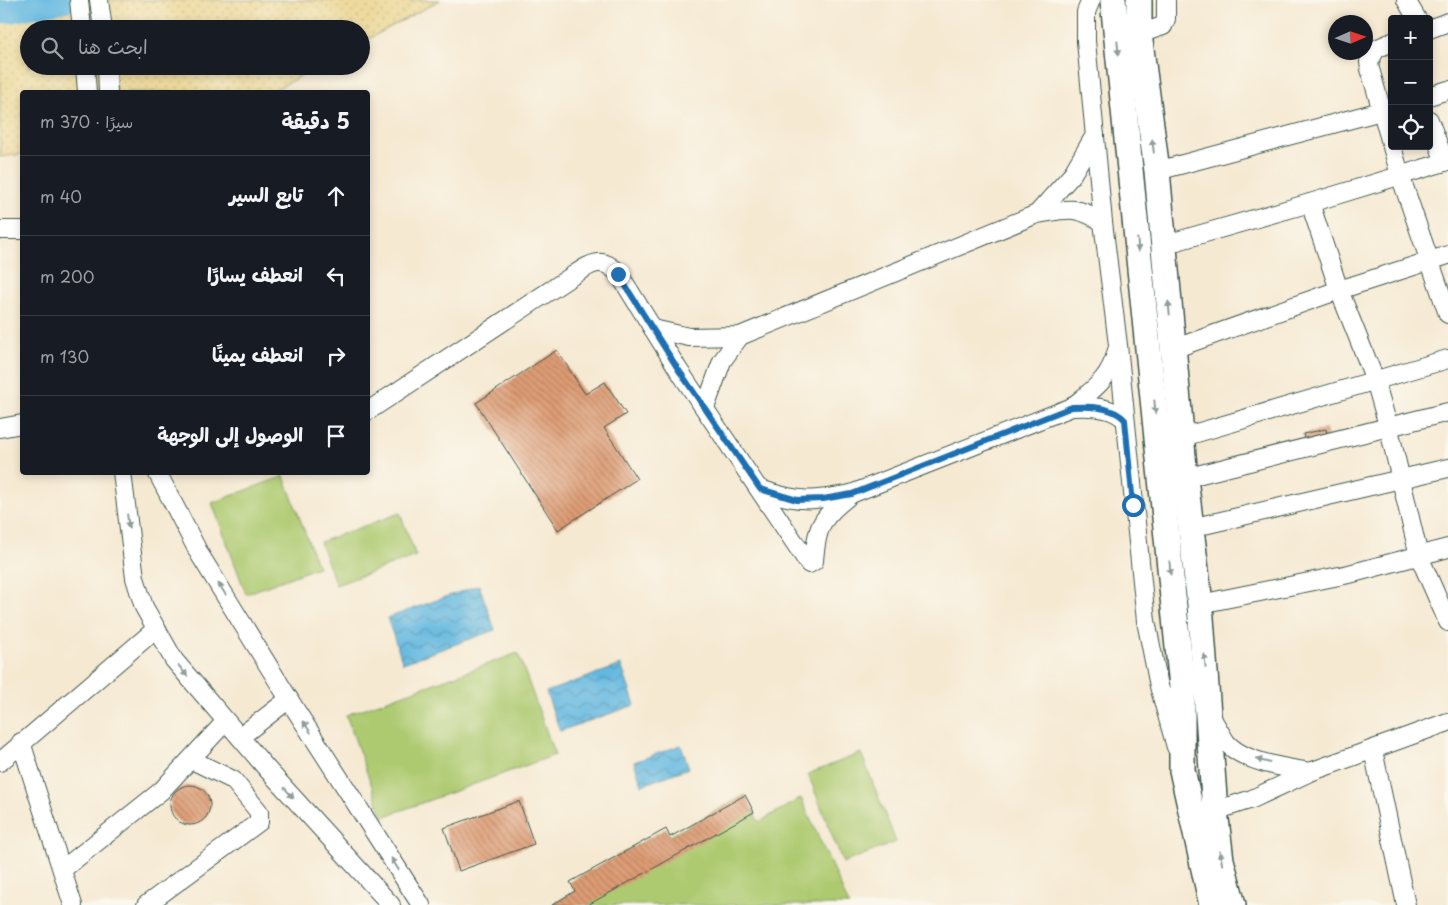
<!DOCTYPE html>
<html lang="ar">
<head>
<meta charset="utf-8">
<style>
  :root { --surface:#171b24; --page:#242831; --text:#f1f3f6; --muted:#9ea1a6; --line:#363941 }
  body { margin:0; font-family:"Playpen Sans","Playpen Sans Arabic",sans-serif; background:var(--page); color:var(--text); direction:rtl }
  .controls { position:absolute; right:15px; top:15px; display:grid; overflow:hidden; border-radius:5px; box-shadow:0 2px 8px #0003 }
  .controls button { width:45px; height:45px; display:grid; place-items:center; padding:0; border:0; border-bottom:1px solid var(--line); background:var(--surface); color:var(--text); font:25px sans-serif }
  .compass { position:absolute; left:1328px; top:15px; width:45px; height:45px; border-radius:50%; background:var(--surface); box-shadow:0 2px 8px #0003; rotate:87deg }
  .stop { position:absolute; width:15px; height:15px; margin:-11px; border:4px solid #1f6fb2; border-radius:50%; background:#fff }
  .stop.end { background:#1f6fb2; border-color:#fff; box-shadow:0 1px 5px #0008 }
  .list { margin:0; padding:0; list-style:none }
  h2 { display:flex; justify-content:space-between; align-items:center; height:65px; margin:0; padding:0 20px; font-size:21px }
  h2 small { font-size:16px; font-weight:400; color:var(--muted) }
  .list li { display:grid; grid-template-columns:32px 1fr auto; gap:15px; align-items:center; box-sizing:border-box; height:80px; padding:0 20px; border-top:1px solid var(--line) }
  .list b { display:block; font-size:19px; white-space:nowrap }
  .list em { font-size:16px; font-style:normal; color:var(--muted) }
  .icon { flex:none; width:28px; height:28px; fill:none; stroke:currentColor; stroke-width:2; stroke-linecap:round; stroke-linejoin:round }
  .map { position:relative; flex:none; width:1448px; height:905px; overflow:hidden; direction:ltr }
  .search { position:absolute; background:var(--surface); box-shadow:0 2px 8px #0003; left:20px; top:20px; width:350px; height:55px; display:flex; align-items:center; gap:12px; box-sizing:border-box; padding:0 18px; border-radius:28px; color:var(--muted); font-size:19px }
  .panel { position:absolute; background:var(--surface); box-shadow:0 2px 8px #0003; left:20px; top:90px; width:350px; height:385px; border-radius:5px; direction:rtl }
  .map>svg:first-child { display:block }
  .grass { fill:#aeca71; stroke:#668452 }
  .sand { fill:url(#sand-dots); stroke:#868c69 }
  .water { fill:url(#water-waves); stroke:#417a8a }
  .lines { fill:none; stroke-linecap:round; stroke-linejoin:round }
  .river { stroke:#63b8e0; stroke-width:24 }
  .building { fill:url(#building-back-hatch) }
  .minor-casing { stroke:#3f574c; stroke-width:20 }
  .highway-casing { stroke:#3f574c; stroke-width:28 }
  .minor { stroke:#fff; stroke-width:18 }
  .highway { stroke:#fff; stroke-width:25 }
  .oneway { fill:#8f9e9a }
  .route { stroke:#1f6fb2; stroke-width:6 }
</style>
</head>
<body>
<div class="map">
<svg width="1448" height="905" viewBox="0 0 1448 905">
  <defs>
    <pattern id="sand-dots" width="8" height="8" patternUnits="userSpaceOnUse" patternTransform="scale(1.25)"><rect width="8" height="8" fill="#eeda9e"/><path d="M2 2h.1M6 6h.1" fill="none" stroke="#ccbc89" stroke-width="1.8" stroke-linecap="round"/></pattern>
    <pattern id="water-waves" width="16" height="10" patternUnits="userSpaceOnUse" patternTransform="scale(1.25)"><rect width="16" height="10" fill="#63b8e0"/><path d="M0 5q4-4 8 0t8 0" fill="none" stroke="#5197b6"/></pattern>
    <pattern id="building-back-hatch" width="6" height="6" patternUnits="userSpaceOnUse" patternTransform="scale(1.25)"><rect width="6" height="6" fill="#de9c74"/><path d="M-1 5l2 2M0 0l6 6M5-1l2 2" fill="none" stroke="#b38060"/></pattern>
  </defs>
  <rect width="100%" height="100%" fill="#fbf7ec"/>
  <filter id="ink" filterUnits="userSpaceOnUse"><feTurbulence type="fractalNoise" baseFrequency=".02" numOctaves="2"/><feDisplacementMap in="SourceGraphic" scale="10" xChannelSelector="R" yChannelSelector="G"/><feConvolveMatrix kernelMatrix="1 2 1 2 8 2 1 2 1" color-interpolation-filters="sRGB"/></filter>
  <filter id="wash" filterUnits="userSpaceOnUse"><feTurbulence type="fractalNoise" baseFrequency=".0096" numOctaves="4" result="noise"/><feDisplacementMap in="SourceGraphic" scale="20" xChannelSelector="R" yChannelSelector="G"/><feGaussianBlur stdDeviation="1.12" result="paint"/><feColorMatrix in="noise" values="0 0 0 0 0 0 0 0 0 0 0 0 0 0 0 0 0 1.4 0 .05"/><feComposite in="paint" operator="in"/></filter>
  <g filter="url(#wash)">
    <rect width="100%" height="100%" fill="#f5e9d2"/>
    <!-- grass -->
    <g class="grass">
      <polygon points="284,476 318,567 246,594 212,503"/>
      <polygon points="400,513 416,556 336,585 320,542"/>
      <polygon points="518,653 555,755 383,817 346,715"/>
      <polygon points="861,753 896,842 843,863 808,774"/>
      <polygon points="745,795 759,822 801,798 849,905 552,905 575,891 570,882 666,829 670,836"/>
    </g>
    <!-- sand -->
    <polygon class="sand" points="0,0 440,0 361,43 361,29 29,29 29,66 319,66 271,92 22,92 22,154 0,157"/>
    <!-- water -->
    <g class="water">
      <polygon points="479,585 495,630 403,663 387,618"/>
      <polygon points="621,665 635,705 560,731 546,692"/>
      <polygon points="681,745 689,768 642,785 634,762"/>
    </g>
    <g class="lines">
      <!-- river -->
      <polyline class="river" points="0,11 10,11 66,0"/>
    </g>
    <g id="blocks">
      <!-- building -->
      <g class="building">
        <polygon points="557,350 585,394 605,382 626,414 604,428 637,479 558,530 476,403"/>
        <polygon points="1326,429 1329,443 1306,447 1303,434"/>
        <circle cx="190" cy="805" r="20"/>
        <polygon points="745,795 754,812 588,905 552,905 575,891 570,882 666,829 670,837"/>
        <polygon points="519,801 534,844 459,871 444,828"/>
      </g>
    </g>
  </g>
  <g filter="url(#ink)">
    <use href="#blocks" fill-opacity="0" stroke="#3f574c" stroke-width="1"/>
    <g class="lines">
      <defs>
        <g id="minor">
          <polyline points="79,0 82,29"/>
          <polyline points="99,0 103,29"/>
          <polyline points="1091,0 1086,12 1086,41 1103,222 1118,345 1146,621 1159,686 1176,747"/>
          <polyline points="1406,0 1417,19"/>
          <polyline points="1429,29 1448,22"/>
          <polyline points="1139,34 1163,26 1166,19 1166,0"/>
          <polyline points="1392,42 1376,49 1369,62 1370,69 1400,175 1448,314"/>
          <polyline points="85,66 87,92"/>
          <polyline points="107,66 108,92"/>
          <polyline points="1429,96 1448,90"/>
          <polyline points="1429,120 1445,162"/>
          <polyline points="1157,171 1381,111"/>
          <polyline points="1310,203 1339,290 1375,380 1389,429 1419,556 1448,622"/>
          <polyline points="1037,214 1071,176 1095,135"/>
          <polyline points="0,230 22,230"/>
          <polyline points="1163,245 1310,203 1448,161"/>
          <path d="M653 329 689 337 740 336 1037 214C1068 209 1075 205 1103 222"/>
          <polyline points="1173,349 1339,290 1448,255"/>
          <path d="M1072 407C1094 389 1110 379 1117 350"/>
          <polyline points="705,408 722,361 740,336"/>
          <path d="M368 411 569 278C588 266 601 253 619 274L678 369 809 564 814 561C817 523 822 518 851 494"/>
          <polyline points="0,428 22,424"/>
          <polyline points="1183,437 1448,359"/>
          <polyline points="122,472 135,578 144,607 174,660 267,769 391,905"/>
          <polyline points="157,472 200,555 295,709 421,905"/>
          <polyline points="1185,478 1448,412"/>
          <path d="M760 489C798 503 813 501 851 494L1072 407C1089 406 1113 406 1125 420"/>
          <polyline points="1191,528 1448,468"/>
          <polyline points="1200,604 1349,574 1448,548"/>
          <path d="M1210 715C1215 723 1220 733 1226 742 1242 762 1286 768 1310 772"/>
          <polyline points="240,737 289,699"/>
          <polyline points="21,742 73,905"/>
          <polyline points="1373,750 1406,905"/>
          <polyline points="0,762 156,629"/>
          <polyline points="1215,811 1252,799 1310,772 1448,722"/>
          <polyline points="63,869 161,791 226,721"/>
          <polyline points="146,905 259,822 259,812 233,780 192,760"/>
        </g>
        <g id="highway">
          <polyline points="1113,0 1182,687 1182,770 1212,905"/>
          <polyline points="1139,0 1139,34 1157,171 1185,478 1200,604 1215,811 1221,860 1233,905"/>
        </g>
      </defs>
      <!-- minor casing -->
      <use href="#minor" class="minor-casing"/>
      <!-- highway casing -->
      <use href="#highway" class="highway-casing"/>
      <!-- minor -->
      <use href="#minor" class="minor"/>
      <!-- highway -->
      <use href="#highway" class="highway"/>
    </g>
    <!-- one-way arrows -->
    <defs><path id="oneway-solid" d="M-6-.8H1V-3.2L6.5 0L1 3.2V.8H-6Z" transform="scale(1.25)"/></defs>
    <g class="oneway">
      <use href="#oneway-solid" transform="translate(1118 48) rotate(84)"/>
      <use href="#oneway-solid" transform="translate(1153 146) rotate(-97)"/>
      <use href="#oneway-solid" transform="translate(1138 245) rotate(84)"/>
      <use href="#oneway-solid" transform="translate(1169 308) rotate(-96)"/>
      <use href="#oneway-solid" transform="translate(1155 407) rotate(84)"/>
      <use href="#oneway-solid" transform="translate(128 521) rotate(83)"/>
      <use href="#oneway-solid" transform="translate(1170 568) rotate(85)"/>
      <use href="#oneway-solid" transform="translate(222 589) rotate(-123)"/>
      <use href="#oneway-solid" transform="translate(1205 661) rotate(-95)"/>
      <use href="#oneway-solid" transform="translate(183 671) rotate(51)"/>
      <use href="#oneway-solid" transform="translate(307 727) rotate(-124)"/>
      <use href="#oneway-solid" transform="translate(1263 761) rotate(-165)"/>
      <use href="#oneway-solid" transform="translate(289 793) rotate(48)"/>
      <use href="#oneway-solid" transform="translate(1221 858) rotate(-100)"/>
      <use href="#oneway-solid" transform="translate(395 864) rotate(-122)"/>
    </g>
  </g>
  <g class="lines" filter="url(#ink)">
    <!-- route -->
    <path class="route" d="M618 274 678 369 760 489 797 500 823 499 852 494 1072 407C1089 406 1113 406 1125 420L1133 505"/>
  </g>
</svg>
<div class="controls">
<button>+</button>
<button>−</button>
<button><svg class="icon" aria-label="locate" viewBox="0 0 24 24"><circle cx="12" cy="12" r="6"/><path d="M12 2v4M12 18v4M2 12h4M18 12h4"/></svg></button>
</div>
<svg class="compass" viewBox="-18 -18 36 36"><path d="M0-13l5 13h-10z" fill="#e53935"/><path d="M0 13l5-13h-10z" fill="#9ea1a6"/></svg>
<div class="stop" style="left:1133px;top:505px"></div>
<div class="stop end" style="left:618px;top:274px"></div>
<div class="search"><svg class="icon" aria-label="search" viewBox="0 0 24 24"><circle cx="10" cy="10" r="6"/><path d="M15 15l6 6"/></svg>ابحث هنا</div>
<section class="panel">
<h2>5 دقيقة<small>سيرًا · 370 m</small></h2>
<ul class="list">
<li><svg class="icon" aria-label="ahead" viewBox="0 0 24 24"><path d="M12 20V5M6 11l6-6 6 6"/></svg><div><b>تابع السير</b></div><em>40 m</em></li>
<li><svg class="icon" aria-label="left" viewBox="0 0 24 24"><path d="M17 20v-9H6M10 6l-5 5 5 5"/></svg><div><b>انعطف يسارًا</b></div><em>200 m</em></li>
<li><svg class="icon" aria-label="right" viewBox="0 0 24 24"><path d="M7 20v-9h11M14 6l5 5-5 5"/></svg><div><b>انعطف يمينًا</b></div><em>130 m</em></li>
<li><svg class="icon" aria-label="arrive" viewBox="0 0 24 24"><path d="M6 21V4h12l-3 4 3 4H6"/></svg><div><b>الوصول إلى الوجهة</b></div></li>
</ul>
</section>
</div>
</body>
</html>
